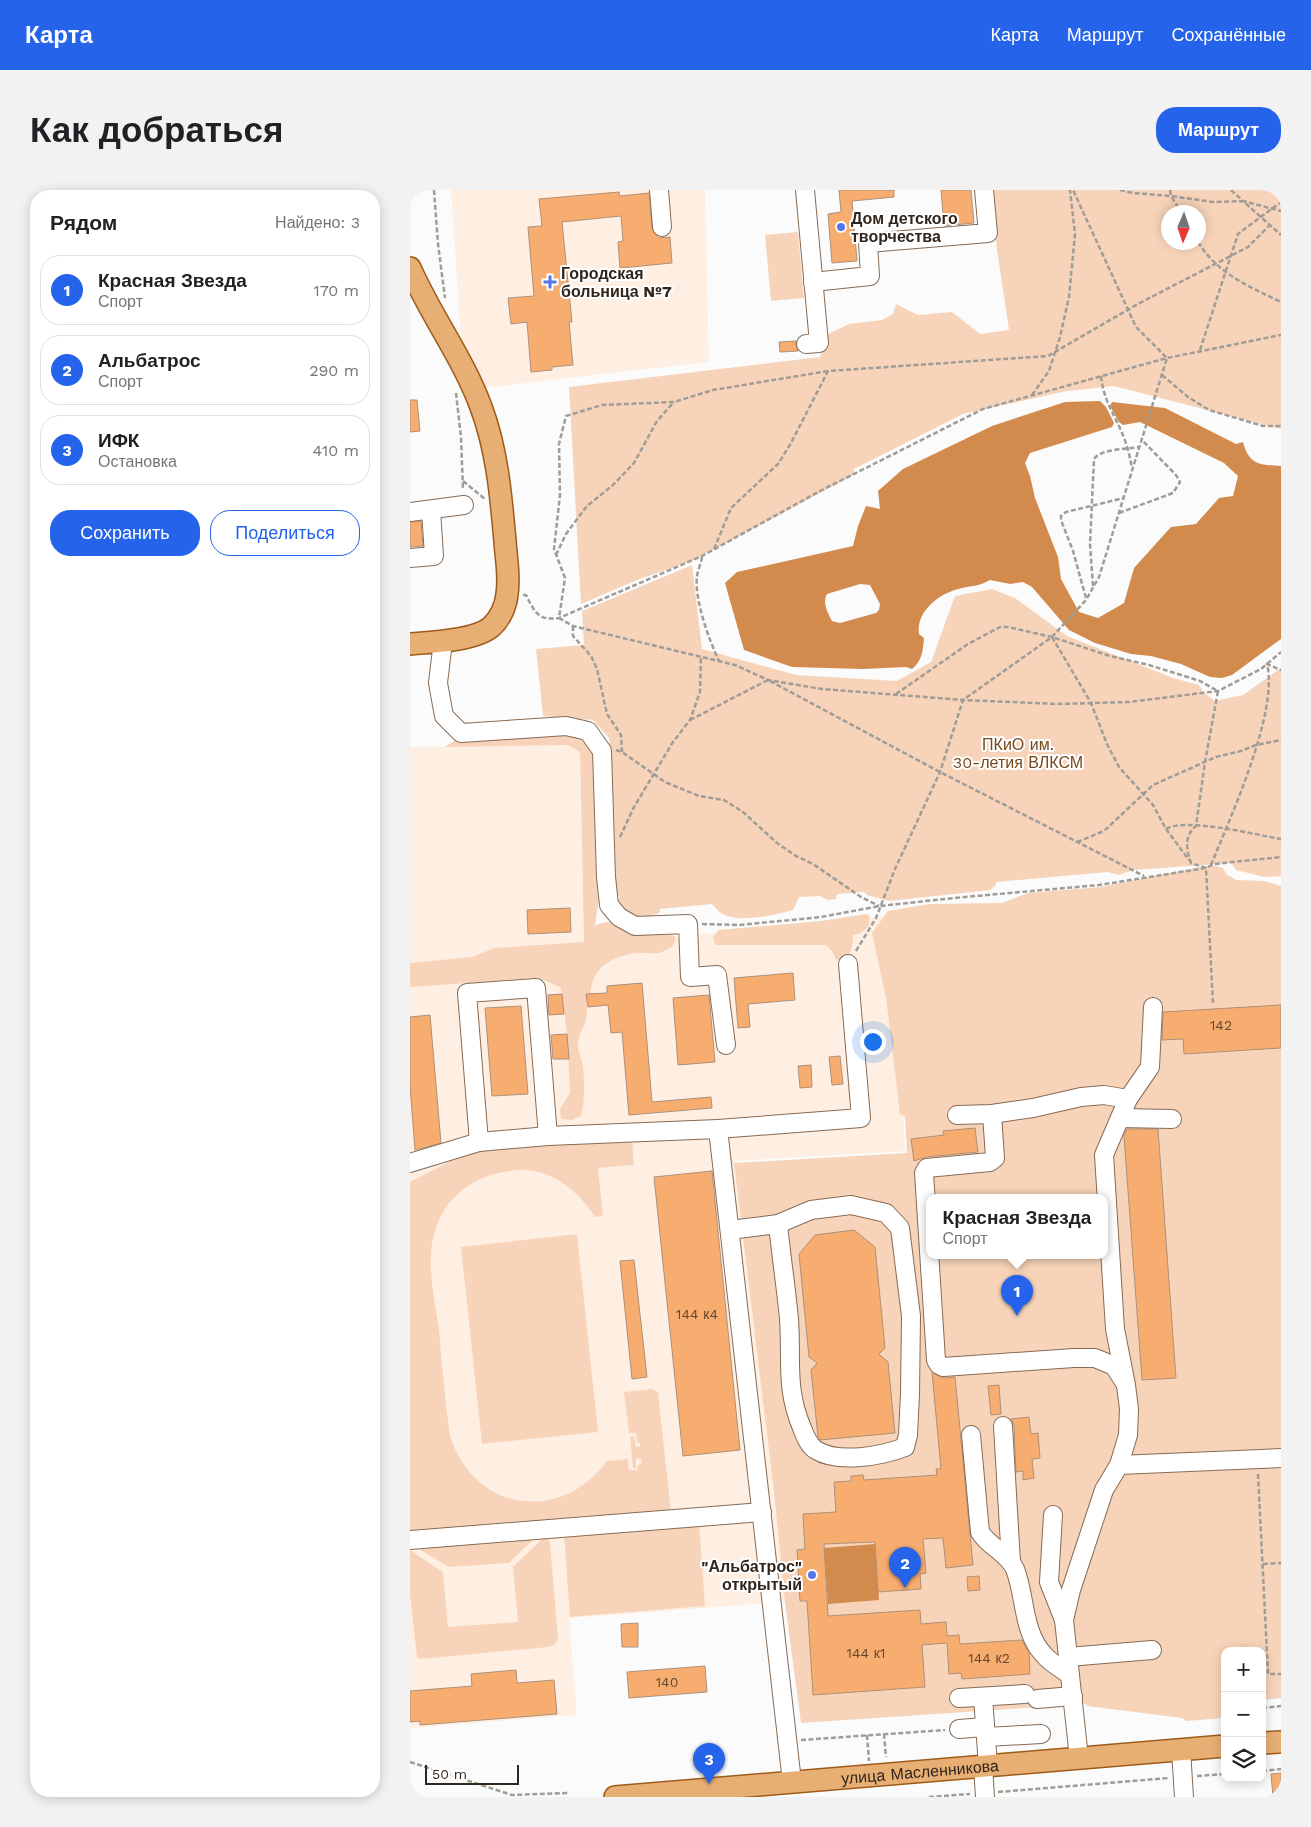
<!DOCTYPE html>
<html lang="ru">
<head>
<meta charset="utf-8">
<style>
  :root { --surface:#fff; --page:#f2f2f2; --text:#202124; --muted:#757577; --line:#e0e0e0; --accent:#2563eb }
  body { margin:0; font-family:"Work Sans",sans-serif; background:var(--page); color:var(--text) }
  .controls { position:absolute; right:15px; bottom:15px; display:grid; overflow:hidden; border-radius:10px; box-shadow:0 2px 12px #0003 }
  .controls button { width:45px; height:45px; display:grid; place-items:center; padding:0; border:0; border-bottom:1px solid var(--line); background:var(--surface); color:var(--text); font:25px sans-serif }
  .compass { position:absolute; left:751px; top:15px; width:45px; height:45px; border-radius:50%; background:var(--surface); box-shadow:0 2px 12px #0003; rotate:182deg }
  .scale { position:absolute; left:15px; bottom:12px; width:94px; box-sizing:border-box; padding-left:5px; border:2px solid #31251c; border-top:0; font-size:14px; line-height:18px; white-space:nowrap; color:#31251c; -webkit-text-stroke:4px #fff; paint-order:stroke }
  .you { position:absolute; left:462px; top:851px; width:18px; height:18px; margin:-12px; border:4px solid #fff; border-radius:50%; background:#1a73e8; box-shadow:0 0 0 8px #1a73e833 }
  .badge { display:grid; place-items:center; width:32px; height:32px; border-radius:50%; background:var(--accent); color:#fff; font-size:16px; font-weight:700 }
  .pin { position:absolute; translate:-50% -41px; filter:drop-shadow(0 1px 2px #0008) }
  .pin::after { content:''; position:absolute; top:26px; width:18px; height:15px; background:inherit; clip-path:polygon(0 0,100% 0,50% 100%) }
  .popup { position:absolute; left:516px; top:1004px; width:182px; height:65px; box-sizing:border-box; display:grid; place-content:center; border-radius:10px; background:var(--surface); filter:drop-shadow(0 1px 4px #0005); font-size:16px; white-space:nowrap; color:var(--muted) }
  .popup b { font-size:19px; color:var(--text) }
  .popup::after { content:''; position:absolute; left:50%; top:100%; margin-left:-10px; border:10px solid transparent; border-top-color:var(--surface) }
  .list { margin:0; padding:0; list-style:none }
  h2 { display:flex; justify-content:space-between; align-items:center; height:65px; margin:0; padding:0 20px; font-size:21px }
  h2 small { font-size:16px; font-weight:400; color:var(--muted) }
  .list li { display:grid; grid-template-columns:32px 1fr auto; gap:15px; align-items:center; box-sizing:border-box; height:70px; margin:0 10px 10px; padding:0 10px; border:1px solid var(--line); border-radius:20px }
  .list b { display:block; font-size:19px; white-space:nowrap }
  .list p { margin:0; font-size:16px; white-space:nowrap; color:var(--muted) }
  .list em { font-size:16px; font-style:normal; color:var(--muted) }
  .actions { display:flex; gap:10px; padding:15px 20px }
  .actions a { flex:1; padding:11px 0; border:1px solid var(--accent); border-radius:20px; text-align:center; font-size:18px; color:var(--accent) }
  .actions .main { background:var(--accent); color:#fff }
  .icon { flex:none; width:28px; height:28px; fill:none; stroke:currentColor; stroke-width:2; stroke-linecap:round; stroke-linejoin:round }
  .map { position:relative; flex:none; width:871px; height:1607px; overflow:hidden; border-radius:20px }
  header { display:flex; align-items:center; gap:30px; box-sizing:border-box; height:70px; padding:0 25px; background:var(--accent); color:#fff }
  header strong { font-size:24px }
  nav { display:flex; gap:28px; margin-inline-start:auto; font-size:18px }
  .intro { display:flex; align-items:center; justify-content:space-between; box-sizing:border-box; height:120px; padding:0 30px }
  h1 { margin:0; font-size:35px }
  .button { padding:12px 22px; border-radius:20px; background:var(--accent); color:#fff; font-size:18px; font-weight:700 }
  main { display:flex; gap:30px; padding:0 30px }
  aside { flex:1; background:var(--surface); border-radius:20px; box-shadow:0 2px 12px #0003 }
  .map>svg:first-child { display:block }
  .built { fill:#ffefe3 }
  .green { fill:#f7d4b9; fill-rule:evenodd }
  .water { fill:#d28a4d; fill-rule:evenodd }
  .building { fill:#f8ad70; stroke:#ad9079 }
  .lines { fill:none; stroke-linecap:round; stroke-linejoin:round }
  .minor-casing { stroke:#876b55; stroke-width:20 }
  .major-casing { stroke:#9e5c1a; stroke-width:24 }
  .path { stroke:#a09c97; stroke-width:2.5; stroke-dasharray:5 2.5; stroke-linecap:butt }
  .minor { stroke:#fff; stroke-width:18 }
  .major { stroke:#e8af75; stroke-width:21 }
  .poi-dot { fill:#5575ea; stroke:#fff; stroke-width:2 }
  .labels { text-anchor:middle; stroke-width:4; stroke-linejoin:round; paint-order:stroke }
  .number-label { font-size:14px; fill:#634731 }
  .poi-label { font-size:16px; font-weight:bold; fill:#31251c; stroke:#fff; text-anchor:start }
  .park-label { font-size:16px; fill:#78471b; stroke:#fff }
  .street-label { font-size:16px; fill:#31251c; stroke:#fff }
</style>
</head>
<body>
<header>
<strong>Карта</strong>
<nav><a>Карта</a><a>Маршрут</a><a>Сохранённые</a></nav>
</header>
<div class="intro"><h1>Как добраться</h1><a class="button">Маршрут</a></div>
<main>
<aside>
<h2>Рядом<small>Найдено: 3</small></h2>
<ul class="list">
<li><span class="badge">1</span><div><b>Красная Звезда</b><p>Спорт</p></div><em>170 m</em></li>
<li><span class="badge">2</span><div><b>Альбатрос</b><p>Спорт</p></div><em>290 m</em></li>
<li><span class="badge">3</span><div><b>ИФК</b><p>Остановка</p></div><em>410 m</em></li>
</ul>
<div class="actions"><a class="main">Сохранить</a><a>Поделиться</a></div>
</aside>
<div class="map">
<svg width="871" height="1607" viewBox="0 0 871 1607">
  <rect width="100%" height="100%" fill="#fafbfa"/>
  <!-- built -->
  <g class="built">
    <polygon points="41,0 295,0 299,172 72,198 51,148"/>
    <polygon points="158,555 170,562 174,752 84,758 71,764 483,726 495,961 324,971 364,1302 375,1412 159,1428 167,1525 0,1538 0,557"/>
  </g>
  <!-- green -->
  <g class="green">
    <path d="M581 0H871V239L704 196 657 201 553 224 444 279V285L284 370 227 390 171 414 159 197 410 167 418 144 439 134 472 130 483 124 486 114 508 125 542 122 570 144 599 140 587 60ZM758 22H788V52H758Z"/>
    <polygon points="388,42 394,108 361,111 355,45"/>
    <path d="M282 375 292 459 386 485 487 491 521 472 545 406 582 399 605 408 657 446 763 488 789 495 792 499V501L805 511 833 505 871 478V686L855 687 826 680 821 673 724 680 708 685 698 682 586 692V695L580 700 479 711 457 705 454 702 427 704 426 709 418 710 410 706 389 707 383 720C366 725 327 734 311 723 308 721 305 717 302 714L250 719 249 723C239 727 224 729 215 721 213 718 210 713 208 709L210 707 205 702 199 548 183 530 133 526 126 459 174 455 172 421Z"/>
    <path d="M159 541C172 546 179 551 183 564L189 709 185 735 196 732H207L259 742 266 748 263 756C258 759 253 762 249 763 241 764 233 762 225 763 201 767 181 778 181 804L177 805C177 815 178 826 174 835 171 842 169 846 168 853 168 861 170 865 172 872 175 884 175 915 171 926L162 930 151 929 150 919 160 903 157 844 152 804 150 797 128 788 0 797V773L62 767 84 758 174 752 170 562 158 555 35 557 53 545Z"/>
    <path d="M807 676 813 678 817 685 827 690 854 691 871 696V1508L852 1510V1461H815V1528L776 1531 772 1528 677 1516 676 1514H674L391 1533 375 1412 364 1302 324 973 497 963 495 927 490 924 476 808 462 743 478 721 519 714 592 713 618 703 690 697 790 677ZM520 1007H694V1065H520Z"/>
    <path d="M456 724 460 726 458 737 451 743 443 745C442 759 443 768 426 770L422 761 416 755H305L303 748 308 740 411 731Z"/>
    <path d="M222 950 224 975 188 978 193 1026 185 1027C169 1001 141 978 108 980 57 984 22 1016 21 1068 20 1092 26 1117 29 1140 32 1176 35 1211 40 1246 64 1322 151 1334 197 1271L218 1269 219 1280H227L228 1275 232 1273 231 1269 226 1268V1278H223L220 1247 224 1246 226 1257H230V1253L227 1252 226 1243H219L214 1202 242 1199 248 1202 261 1323 7 1345 0 1341V992L66 958Z"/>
    <polygon points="167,1044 188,1242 72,1254 51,1057"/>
    <polygon points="289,1332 295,1416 160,1427 154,1343"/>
    <polygon points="131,1342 99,1373 39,1377 1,1354"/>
    <polygon points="135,1346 138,1348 140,1353 148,1449 145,1454 138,1457 11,1469 7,1467 0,1405 0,1360 33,1382 38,1437 108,1432 103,1377"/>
  </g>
  <!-- water -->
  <g class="water">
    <path d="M690 211 696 217 704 233 702 237 620 263 615 273 620 286 625 308 648 367 651 389 669 422 688 428 714 413 724 378 761 337 786 334 809 308 823 306 828 286 814 273 730 232 713 235 709 232 700 216 702 212 755 218 826 254 833 252C839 275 850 275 871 276V449L822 485 812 488 800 487 771 474 741 466 721 464 685 453 659 440 622 397 613 392 600 394 580 390C567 398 556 395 542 401 525 407 506 424 509 444L514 448C513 461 512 471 502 479L496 477 453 479 382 477 334 460 315 393 327 382 443 356 448 336 456 316 470 319 468 301 493 279 582 236 655 212ZM450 394 460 395 470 414 469 420 466 423 430 433 422 431C418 423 412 413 417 404Z"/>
    <polygon points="465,1354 469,1410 418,1414 414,1358"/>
  </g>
  <!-- building -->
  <g class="building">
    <polygon points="429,0 484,0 484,7 442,11 447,71 422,73 418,24 431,22"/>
    <polygon points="531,0 561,0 564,33 534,36"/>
    <polygon points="209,2 210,6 239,3 242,38 249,48 260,47 262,73 210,78 208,52 213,51 211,26 152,32 162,132 159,132 163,175 142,177 142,180 121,182 117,132 101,134 98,108 124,106 118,37 132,36 129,9"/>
    <polygon points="386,151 386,155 388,161 370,162 369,152"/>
    <polygon points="0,210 7,210 10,241 0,242"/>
    <polygon points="11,331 13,356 0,357 0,332"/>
    <polygon points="160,718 161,742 118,744 117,720"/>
    <polygon points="383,783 385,810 338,814 340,837 328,838 324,788"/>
    <polygon points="232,793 242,912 301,907 302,918 219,925 212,842 201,843 198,815 178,817 176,804 197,803 197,796"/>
    <polygon points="152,804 154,824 139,825 138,805"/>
    <polygon points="299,805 305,872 268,875 263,808"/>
    <polygon points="871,815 871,858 774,864 773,849 752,850 753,822"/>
    <polygon points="111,816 118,904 82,906 75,818"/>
    <polygon points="20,825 31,953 5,960 0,895 0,827"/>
    <polygon points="157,844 159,869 143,869 141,845"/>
    <polygon points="430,866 433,894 422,895 419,867"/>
    <polygon points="401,875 402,897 390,898 388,876"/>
    <polygon points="565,938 568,962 516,967 504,971 501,949 534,945 533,941"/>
    <polygon points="717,939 748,939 766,1188 732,1190 714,946"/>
    <polygon points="302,981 330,1260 273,1266 244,987"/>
    <polygon points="444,1040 465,1057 475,1158 469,1164 478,1172 485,1243 410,1250 408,1247 401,1180 407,1173 399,1167 389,1064 405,1045"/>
    <polygon points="224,1070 237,1187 222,1189 210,1071"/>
    <polygon points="522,1182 533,1188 545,1187 563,1375 536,1378 533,1348 513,1349 516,1383 510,1384 511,1399 468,1402 465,1352 414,1354 418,1426 510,1420 511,1434 536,1432 537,1446 549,1445 550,1454 612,1450 619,1463 620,1484 552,1489 551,1483 539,1484 537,1453 512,1455 515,1497 403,1505 397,1411 390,1411 387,1360 395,1359 393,1324 426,1322 424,1292 441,1291 441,1286 453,1285 454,1290 527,1285 526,1279 531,1279"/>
    <polygon points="589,1195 591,1224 581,1225 578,1196"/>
    <polygon points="619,1227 621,1244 628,1243 630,1268 622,1269 624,1288 613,1290 613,1281 606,1282 604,1235 601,1229"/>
    <polygon points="569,1386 570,1400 558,1401 557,1387"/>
    <polygon points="228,1433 228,1457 212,1457 211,1434"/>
    <polygon points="295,1476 297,1502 219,1508 217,1482"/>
    <polygon points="106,1480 107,1493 144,1490 147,1524 10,1535 10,1531 0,1532 0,1501 62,1496 61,1484"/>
    <polygon points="871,1583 871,1607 863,1607 861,1584"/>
  </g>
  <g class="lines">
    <defs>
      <g id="minor">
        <polyline points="249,0 252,37"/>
        <polyline points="395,0 409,153 396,154"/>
        <polyline points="403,92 460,86 458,53 578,43 574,0"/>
        <polyline points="0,322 54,315"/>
        <polyline points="0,368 24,366 21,320"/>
        <polyline points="33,451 28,493 34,526 51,543 156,536 178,541 192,561 196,687 199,715 209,727 225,736 278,734 280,787 307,785 316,855"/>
        <polyline points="582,924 585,968 580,972 517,978 514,983 526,1170 529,1175 533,1177 664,1168 685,1168 704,1176 715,1193"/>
        <polyline points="547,925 582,924 623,918 671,907 694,905 718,909"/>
        <polyline points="710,928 762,929"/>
        <polyline points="308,939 451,928 438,774"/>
        <polyline points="69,952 57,803 126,798 138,946"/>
        <polyline points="0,973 69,952 138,946 308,939 382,1592"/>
        <path d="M320 1040 368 1034C371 1065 376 1097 379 1129 382 1170 375 1198 392 1238 395 1246 399 1256 406 1260 428 1274 472 1266 495 1257L498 1245 500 1204 501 1126 490 1038 476 1023 441 1015 401 1020 368 1034"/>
        <polyline points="593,1236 601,1372"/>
        <path d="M561 1245 570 1342C579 1357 598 1363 605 1379 616 1407 612 1443 635 1466 642 1474 652 1479 660 1485"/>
        <polyline points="709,1275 871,1268"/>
        <polyline points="643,1325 639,1392 654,1430"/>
        <polyline points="0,1350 352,1322"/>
        <polyline points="658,1467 742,1460"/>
        <polyline points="573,1507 578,1576"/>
        <polyline points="549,1508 615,1504"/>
        <polyline points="627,1509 663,1506"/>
        <polyline points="549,1539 575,1537"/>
        <polyline points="576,1547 631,1544"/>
        <polyline points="771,1560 774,1607"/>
        <polyline points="669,1568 654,1430 661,1400 694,1300 709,1275 718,1245 719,1219 716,1195 705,1139 694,965 718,909 740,877 743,817"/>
        <polyline points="573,1576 575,1607"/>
      </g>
      <g id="major">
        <path d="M0 78C21 126 53 168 71 217 87 259 91 306 95 351 96 368 100 387 97 404 96 416 90 429 81 437 64 451 21 452 0 454"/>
        <polyline points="852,1553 871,1552"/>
        <path id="s1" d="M205 1607 815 1556"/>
      </g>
    </defs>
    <!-- minor casing -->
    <use href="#minor" class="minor-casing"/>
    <!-- major casing -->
    <use href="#major" class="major-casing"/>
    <!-- path -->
    <g class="path">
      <polyline points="24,0 28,54 35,108"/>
      <polyline points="710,0 723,3 761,6 803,12 833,11 871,45"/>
      <polyline points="760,0 761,6 771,22"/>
      <polyline points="821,0 833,11 871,21"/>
      <path d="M788 52C808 84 838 96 871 112"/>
      <polyline points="790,160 828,44 871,12"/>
      <polyline points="418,181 303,200 264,212 192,215 156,226 149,254 150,305 144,359 155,388 149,428 163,436 325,475 358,490 412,499 553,510 648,514 719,512 808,501 851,479 871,462"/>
      <polyline points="752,185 778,207 799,220 853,236 871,236"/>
      <path d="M691 186C694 213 705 224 714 248 718 258 720 268 722 278"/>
      <polyline points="46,203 51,247 53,300"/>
      <polyline points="622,205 639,181 650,147 659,107 665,44 660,0"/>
      <polyline points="53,291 75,309"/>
      <polyline points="709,323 763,303 770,292 766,285 732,250"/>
      <polyline points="304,359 321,318 368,274 381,253 418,181 638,166 726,115 838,57 859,36"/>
      <polyline points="146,365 156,344 177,316 203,295 224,273 247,231 264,212"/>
      <path d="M292 367C291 373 288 380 287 386 284 409 299 450 309 471"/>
      <path d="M683 396 680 354 684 269C690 259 718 259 729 257"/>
      <path d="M113 405H116C125 423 129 431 149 428L292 366 410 301 573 219 757 168 871 145"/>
      <polyline points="676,408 663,361 651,330 651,326 656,322 714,308"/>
      <polyline points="163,436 163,446 181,466 187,479 197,524 211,545 212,562"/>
      <polyline points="642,447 681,513 697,554 709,577 743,615 756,639 779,670"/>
      <path d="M486 504 558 454 590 437H598L642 447 700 466 739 475 790 491 808 501 795 572 786 636C774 646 776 659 781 673L796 678 803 814"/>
      <polyline points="280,530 358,490 530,582 734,686"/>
      <polyline points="206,560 212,562 255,592 289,606 314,610 333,622 367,653 386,666 403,674 451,707 469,716"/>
      <path d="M756 639C776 627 847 645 871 649"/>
      <polyline points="210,647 224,617 263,552 280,530 290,502 291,467"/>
      <polyline points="667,652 694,641 743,595 806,567 831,561 846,555 871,550"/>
      <path d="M801 675C820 628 869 522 857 474L871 480"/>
      <polyline points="292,734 330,735 411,727 470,716 544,708 689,695 796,678 804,674 871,667"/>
      <polyline points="446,761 466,728 485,679 530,582 553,510 642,447 676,410 689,387 757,168 726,137 663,0"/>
      <polyline points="848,1284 858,1484 871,1484"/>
      <polyline points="853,1374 871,1373"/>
      <polyline points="852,1518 871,1516"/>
      <polyline points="474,1544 476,1567"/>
      <polyline points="457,1545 459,1571"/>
      <polyline points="391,1550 535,1540"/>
      <polyline points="0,1572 102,1605 158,1603"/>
      <polyline points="852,1581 871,1579"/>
      <polyline points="787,1586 815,1584"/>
      <polyline points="588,1602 759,1588"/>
      <polyline points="519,1607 560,1604"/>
    </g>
    <!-- minor -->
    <use href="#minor" class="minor"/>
    <!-- major -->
    <use href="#major" class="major"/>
  </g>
  <!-- markers -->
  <g class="poi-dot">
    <circle cx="431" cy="37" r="5"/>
    <path d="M137.5 84.5h5v5h5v5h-5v5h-5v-5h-5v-5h5z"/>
    <circle cx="402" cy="1385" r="5"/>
  </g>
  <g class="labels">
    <!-- number labels -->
    <g class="number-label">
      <text x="811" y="840">142</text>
      <text x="287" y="1129">144 к4</text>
      <text x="456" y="1468">144 к1</text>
      <text x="579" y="1473">144 к2</text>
      <text x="257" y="1497">140</text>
    </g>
    <!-- poi labels -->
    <g class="poi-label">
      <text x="441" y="34">Дом детского<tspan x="441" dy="18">творчества</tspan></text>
      <text x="151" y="89">Городская<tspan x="151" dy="18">больница №7</tspan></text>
      <text x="392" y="1382" text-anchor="end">"Альбатрос"<tspan x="392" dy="18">открытый</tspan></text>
    </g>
    <!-- park labels -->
    <g class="park-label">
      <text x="608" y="560">ПКиО им.<tspan x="608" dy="18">30-летия ВЛКСМ</tspan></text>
    </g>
    <!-- street labels -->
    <g class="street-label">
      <text dy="6" stroke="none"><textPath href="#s1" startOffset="306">улица Масленникова</textPath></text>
    </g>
  </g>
</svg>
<div class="controls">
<button>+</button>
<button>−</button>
<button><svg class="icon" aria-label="layers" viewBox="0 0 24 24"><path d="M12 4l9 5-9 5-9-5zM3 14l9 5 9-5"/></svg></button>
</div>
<svg class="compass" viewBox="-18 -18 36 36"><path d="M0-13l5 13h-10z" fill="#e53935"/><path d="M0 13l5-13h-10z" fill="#757577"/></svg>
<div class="scale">50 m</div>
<div class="you"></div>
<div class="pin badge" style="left:607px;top:1126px">1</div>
<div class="popup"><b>Красная Звезда</b>Спорт</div>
<div class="pin badge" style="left:495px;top:1398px">2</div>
<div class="pin badge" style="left:299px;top:1594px">3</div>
</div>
</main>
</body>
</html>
